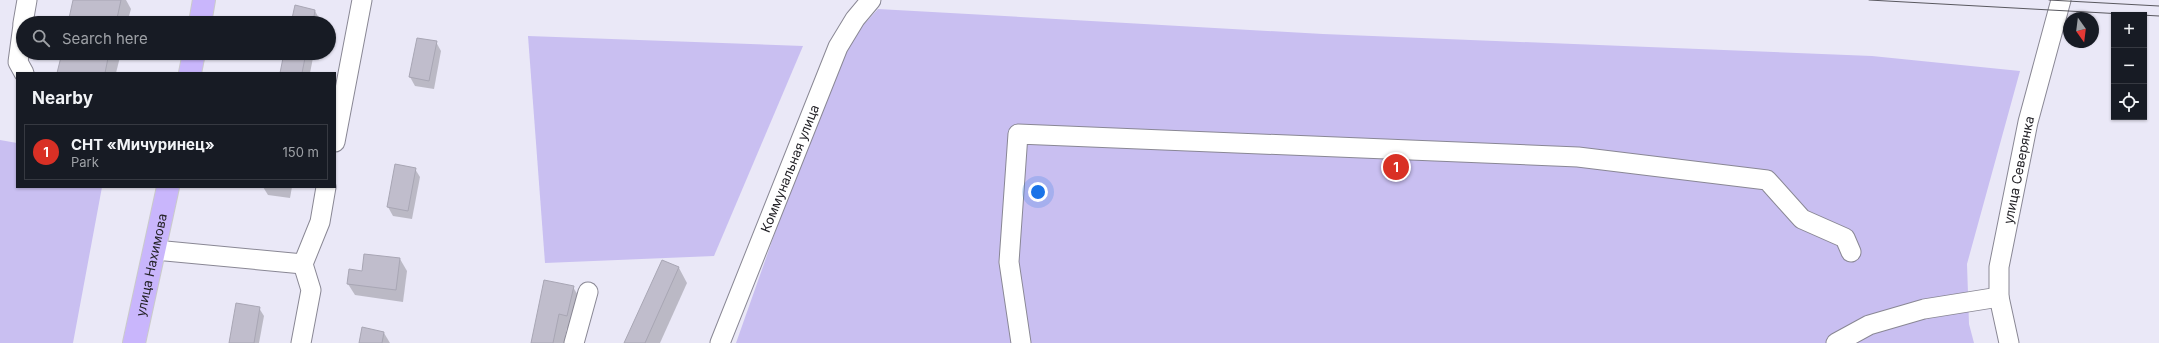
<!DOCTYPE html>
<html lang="en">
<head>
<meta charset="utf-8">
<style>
  :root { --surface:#171b24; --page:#20242c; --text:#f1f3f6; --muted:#9ea1a6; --line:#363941; --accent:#d93025 }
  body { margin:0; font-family:Inter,sans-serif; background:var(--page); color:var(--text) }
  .controls { position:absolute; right:12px; top:12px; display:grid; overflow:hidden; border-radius:0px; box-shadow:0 1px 3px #0004 }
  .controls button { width:36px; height:36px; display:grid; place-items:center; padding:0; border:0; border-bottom:1px solid var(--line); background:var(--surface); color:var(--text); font:20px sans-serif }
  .compass { position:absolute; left:2063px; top:12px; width:36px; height:36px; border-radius:50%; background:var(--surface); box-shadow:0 1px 3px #0004; rotate:166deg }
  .you { position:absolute; left:1038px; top:192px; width:14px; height:14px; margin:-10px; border:3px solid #fff; border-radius:50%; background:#1a73e8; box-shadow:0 0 0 6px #1a73e833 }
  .badge { display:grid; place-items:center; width:26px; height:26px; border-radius:50%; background:var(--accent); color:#fff; font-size:13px; font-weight:700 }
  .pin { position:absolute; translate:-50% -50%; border:2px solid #fff; box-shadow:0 1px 4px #0006 }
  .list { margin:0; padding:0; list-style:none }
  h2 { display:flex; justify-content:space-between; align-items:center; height:52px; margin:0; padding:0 16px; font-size:17px }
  h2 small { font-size:13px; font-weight:400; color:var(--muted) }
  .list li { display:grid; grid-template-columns:26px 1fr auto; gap:12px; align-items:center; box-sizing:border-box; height:56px; margin:0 8px 8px; padding:0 8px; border:1px solid var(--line); border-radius:0px }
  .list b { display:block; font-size:15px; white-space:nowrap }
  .list p { margin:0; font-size:13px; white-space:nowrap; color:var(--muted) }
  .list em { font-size:13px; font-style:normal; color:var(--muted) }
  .icon { flex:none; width:22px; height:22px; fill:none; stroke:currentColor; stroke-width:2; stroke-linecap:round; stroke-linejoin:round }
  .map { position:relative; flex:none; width:2159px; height:343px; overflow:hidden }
  .search { position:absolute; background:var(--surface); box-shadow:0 1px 3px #0004; left:16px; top:16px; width:320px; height:44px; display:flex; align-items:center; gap:10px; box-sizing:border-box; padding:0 14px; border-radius:22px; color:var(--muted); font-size:15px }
  .panel { position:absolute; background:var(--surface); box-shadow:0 1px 3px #0004; left:16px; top:72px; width:320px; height:116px; border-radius:0px }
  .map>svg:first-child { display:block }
  .green { fill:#c9bff1 }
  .shadow { fill:#0003 }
  .building { fill:#c0bdcc; stroke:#a8a6b4 }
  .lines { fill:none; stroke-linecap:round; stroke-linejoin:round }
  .minor-casing { stroke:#898794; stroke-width:21 }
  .major-casing { stroke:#cacacb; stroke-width:24 }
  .minor { stroke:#fff; stroke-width:19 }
  .major { stroke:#c9b6fc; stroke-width:22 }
  .tram { stroke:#59585f; stroke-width:1 }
  .labels { text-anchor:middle; stroke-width:3.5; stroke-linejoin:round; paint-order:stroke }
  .street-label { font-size:13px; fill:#242328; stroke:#f7f6ff }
</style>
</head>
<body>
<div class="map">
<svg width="2159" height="343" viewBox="0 0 2159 343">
  <rect width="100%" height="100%" fill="#eae8f7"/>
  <!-- green -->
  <g class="green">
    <polygon points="878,9 1323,34 1872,56 2020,71 1967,264 1969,324 1974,343 736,343 836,60 855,34"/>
    <polygon points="528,36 803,46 714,256 545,263"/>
    <polygon points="0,140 17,143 17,187 102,187 73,343 0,343"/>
  </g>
  <!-- shadow -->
  <g class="shadow">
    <polygon points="74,0 126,0 131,9 127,23 69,23"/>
    <polygon points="315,11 320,20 320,23 292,23"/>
    <polygon points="436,42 441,51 434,89 415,86 410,77"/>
    <polygon points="63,53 121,53 116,73 58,73"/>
    <polygon points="286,53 314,53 310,73 282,73"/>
    <polygon points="395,165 415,169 420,177 412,219 393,216 388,207"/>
    <polygon points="263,187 292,187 290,198 268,195"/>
    <polygon points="400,259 407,271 403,302 355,295 348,284 363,272"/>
    <polygon points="663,261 679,268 687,283 660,343 625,343"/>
    <polygon points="573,287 582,302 575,330 567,328 564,343 532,343"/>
    <polygon points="259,308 264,316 259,343 230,343"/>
    <polygon points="384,333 390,343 360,343"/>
  </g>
  <!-- building -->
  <g class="building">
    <polygon points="73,0 121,0 116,23 68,23"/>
    <polygon points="295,5 315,10 313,23 291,23"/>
    <polygon points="417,38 437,41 429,81 409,77"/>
    <polygon points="62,53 109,53 105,73 57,73"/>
    <polygon points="284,53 306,53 302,73 280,73"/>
    <polygon points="395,164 416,168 408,211 387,207"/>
    <polygon points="364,254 400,258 396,290 347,284 349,269 362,271"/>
    <polygon points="662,260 679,267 645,343 624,343"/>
    <polygon points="544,280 574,286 567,316 559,314 553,343 531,343"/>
    <polygon points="236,303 260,307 254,343 229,343"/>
    <polygon points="362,327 384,332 382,343 359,343"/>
  </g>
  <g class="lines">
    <defs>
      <g id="minor">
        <polyline points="23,23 27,0"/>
        <polyline points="23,25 18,62 24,73"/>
        <polyline points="335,142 362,0"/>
        <polyline points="155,250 303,264"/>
        <polyline points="301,343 311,290 303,264 320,222 326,187"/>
        <polyline points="574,343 588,292"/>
        <path id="s1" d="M720 343 838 47 855 19 871 0"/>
        <polyline points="1021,343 1009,262 1018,134 1578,157 1767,180 1802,219 1845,238 1851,252"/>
        <polyline points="1836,343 1869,325 1924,309 1999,297"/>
        <path id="s2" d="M2009 343 1999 297V267L2028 122 2061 0"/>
      </g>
      <g id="major">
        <polyline points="200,23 204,0"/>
        <polyline points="190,73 194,53"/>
        <path id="s3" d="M134 343 168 187"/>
      </g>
    </defs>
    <!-- minor casing -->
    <use href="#minor" class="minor-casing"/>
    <!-- major casing -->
    <use href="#major" class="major-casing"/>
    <!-- minor -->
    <use href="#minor" class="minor"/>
    <!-- major -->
    <use href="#major" class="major"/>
    <!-- tram -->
    <g class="tram">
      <polyline points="1869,0 2159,16"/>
      <polyline points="2049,0 2159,6"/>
    </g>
  </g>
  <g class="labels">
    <!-- street labels -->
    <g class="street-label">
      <text dy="5" stroke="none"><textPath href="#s1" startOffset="188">Коммунальная улица</textPath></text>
      <text dy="5" stroke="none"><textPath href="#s2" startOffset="176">улица Северянка</textPath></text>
      <text dy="5" stroke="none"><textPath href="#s3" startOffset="80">улица Нахимова</textPath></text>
    </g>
  </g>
</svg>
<div class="controls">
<button>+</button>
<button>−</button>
<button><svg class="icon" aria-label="locate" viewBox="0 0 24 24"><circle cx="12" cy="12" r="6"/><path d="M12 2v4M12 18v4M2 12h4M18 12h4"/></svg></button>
</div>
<svg class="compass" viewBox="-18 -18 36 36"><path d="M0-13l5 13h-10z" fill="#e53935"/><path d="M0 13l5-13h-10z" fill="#9ea1a6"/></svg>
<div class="you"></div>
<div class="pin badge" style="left:1396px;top:167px">1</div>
<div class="search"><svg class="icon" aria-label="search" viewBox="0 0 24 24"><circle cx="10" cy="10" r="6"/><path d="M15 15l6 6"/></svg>Search here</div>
<section class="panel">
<h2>Nearby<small></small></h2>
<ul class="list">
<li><span class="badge">1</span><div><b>СНТ «Мичуринец»</b><p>Park</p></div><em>150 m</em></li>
</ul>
</section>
</div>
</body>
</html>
